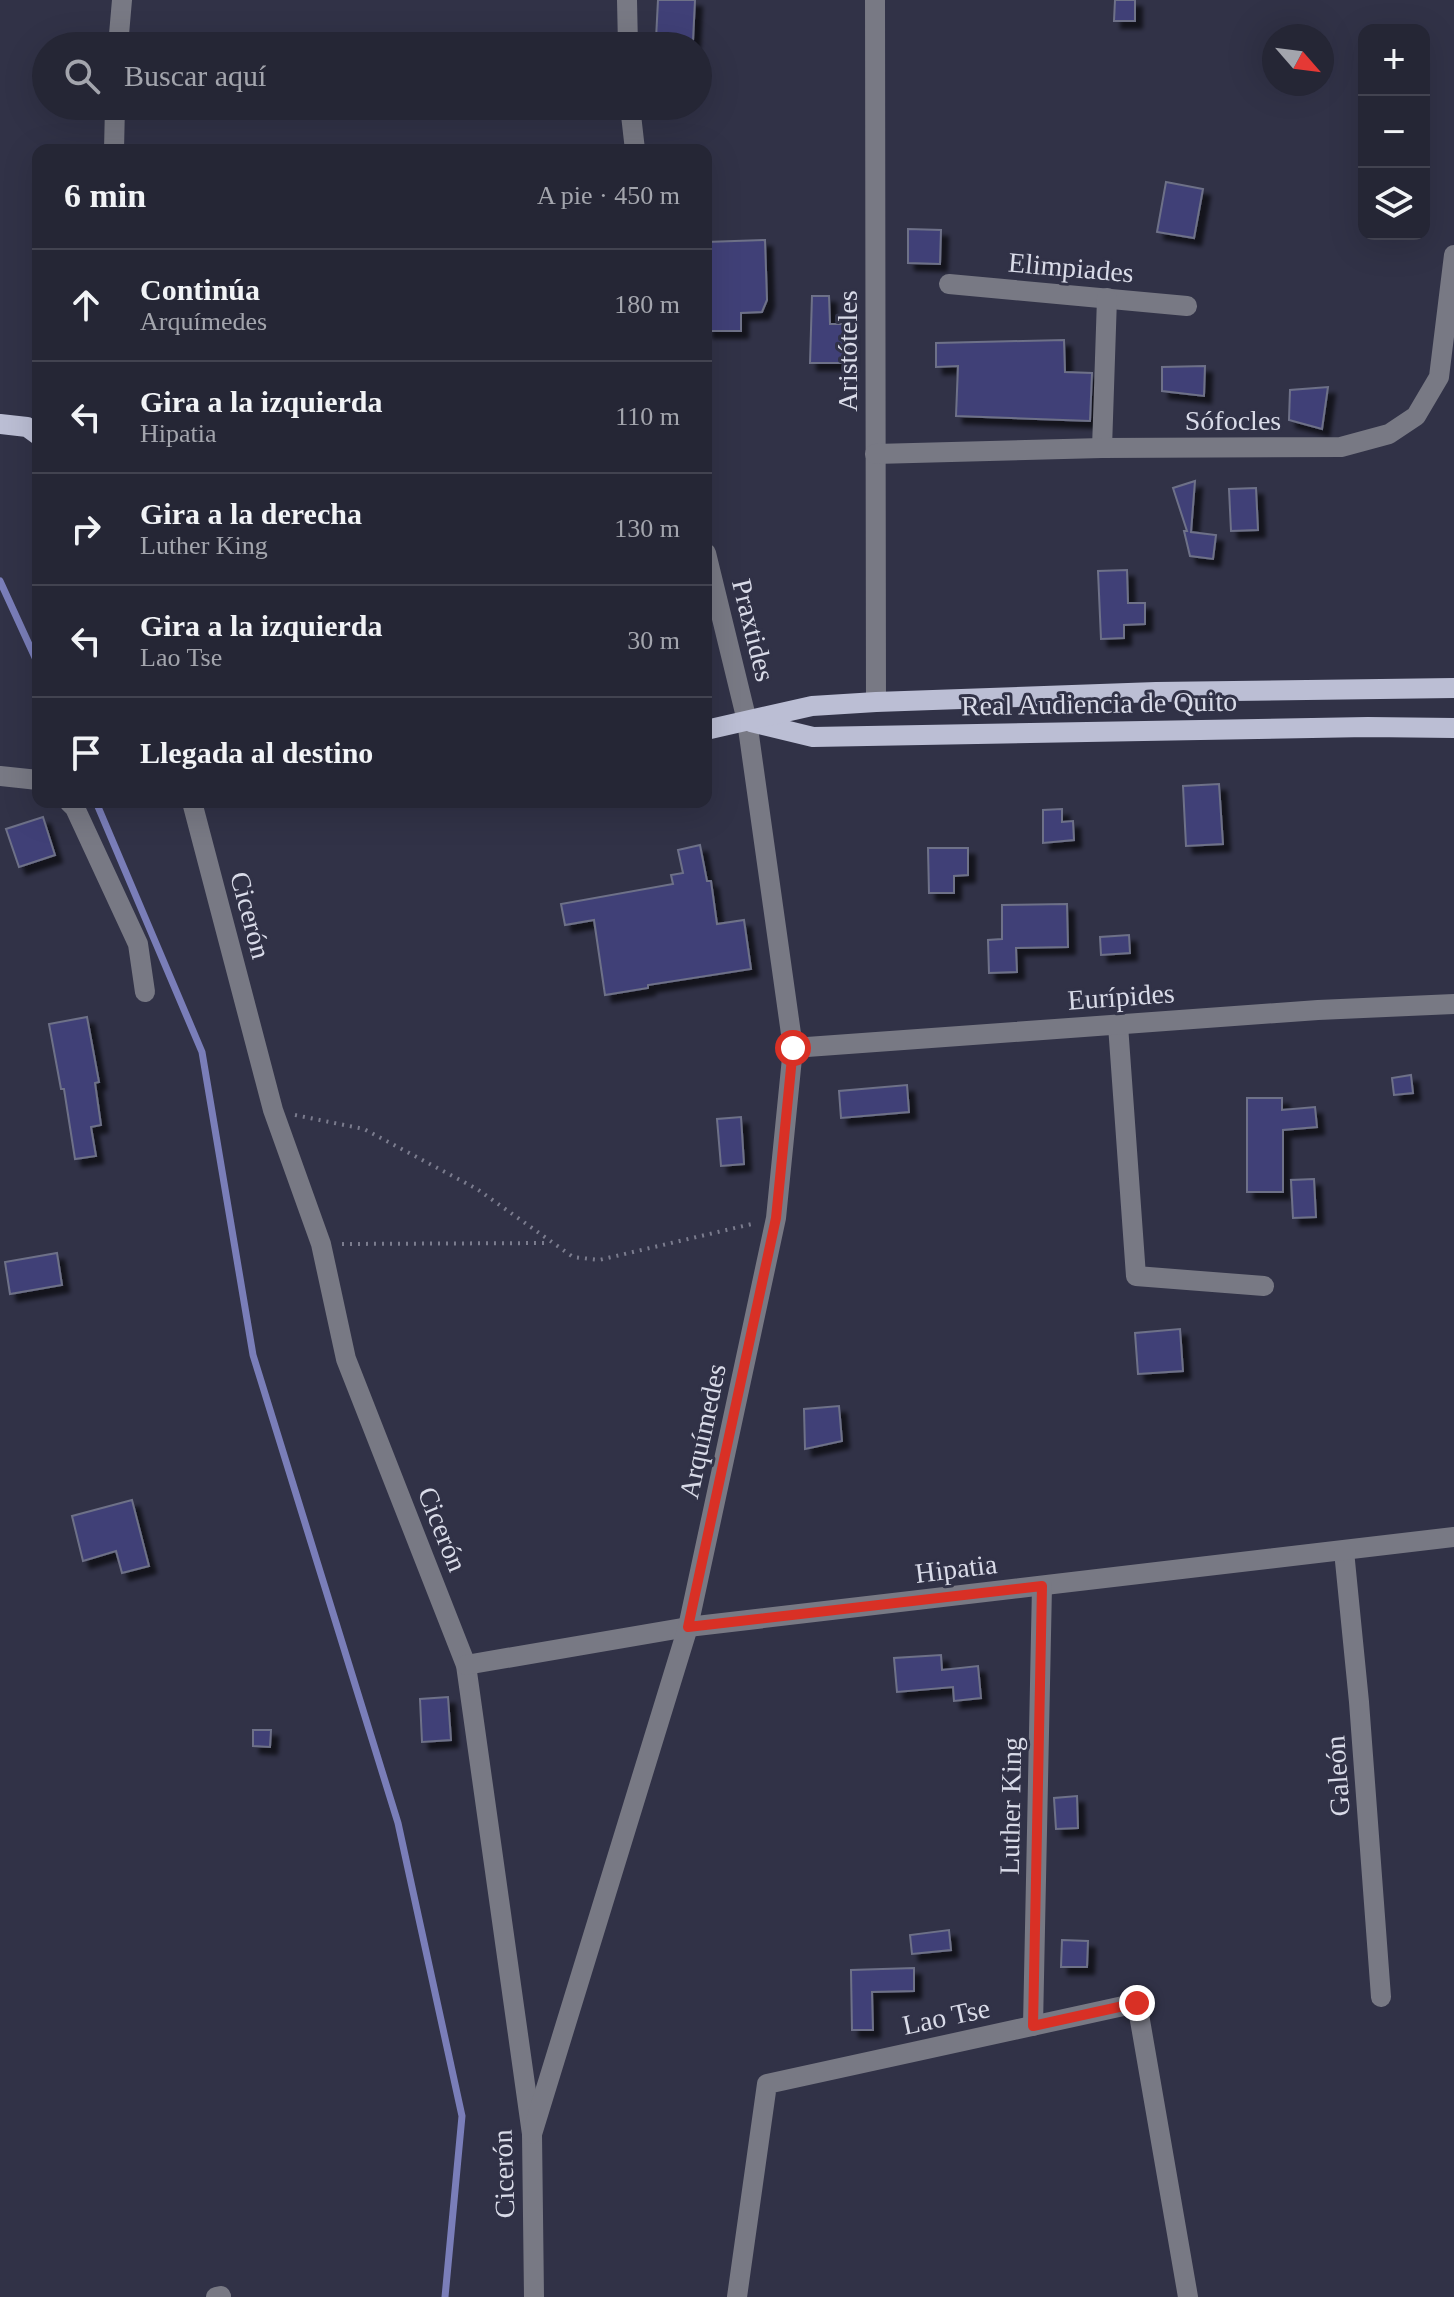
<!DOCTYPE html>
<html lang="es">
<head>
<meta charset="utf-8">
<style>
  :root { --surface:#252635; --page:#313241; --text:#f1f3f6; --muted:#a3a5ad; --line:#424350 }
  body { margin:0; font-family:"Times New Roman",serif; background:var(--page); color:var(--text) }
  .controls { position:absolute; right:24px; top:24px; display:grid; overflow:hidden; border-radius:16px; box-shadow:0 8px 32px #0002 }
  .controls button { width:72px; height:72px; display:grid; place-items:center; padding:0; border:0; border-bottom:2px solid var(--line); background:var(--surface); color:var(--text); font:40px sans-serif }
  .compass { position:absolute; left:1262px; top:24px; width:72px; height:72px; border-radius:50%; background:var(--surface); box-shadow:0 8px 32px #0002; rotate:118deg }
  .stop { position:absolute; width:24px; height:24px; margin:-18px; border:6px solid #d93025; border-radius:50%; background:#fff }
  .stop.end { background:#d93025; border-color:#fff; box-shadow:0 2px 8px #0008 }
  .list { margin:0; padding:0; list-style:none }
  h2 { display:flex; justify-content:space-between; align-items:center; height:104px; margin:0; padding:0 32px; font-size:34px }
  h2 small { font-size:26px; font-weight:400; color:var(--muted) }
  .list li { display:grid; grid-template-columns:52px 1fr auto; gap:24px; align-items:center; box-sizing:border-box; height:112px; padding:0 32px; border-top:2px solid var(--line) }
  .list b { display:block; font-size:30px; white-space:nowrap }
  .list p { margin:0; font-size:26px; white-space:nowrap; color:var(--muted) }
  .list em { font-size:26px; font-style:normal; color:var(--muted) }
  .icon { flex:none; width:44px; height:44px; fill:none; stroke:currentColor; stroke-width:2; stroke-linecap:round; stroke-linejoin:round }
  .map { position:relative; flex:none; width:1454px; height:2297px; overflow:hidden }
  .search { position:absolute; background:var(--surface); box-shadow:0 8px 32px #0002; left:32px; top:32px; width:680px; height:88px; display:flex; align-items:center; gap:20px; box-sizing:border-box; padding:0 28px; border-radius:44px; color:var(--muted); font-size:30px }
  .panel { position:absolute; background:var(--surface); box-shadow:0 8px 32px #0002; left:32px; top:144px; width:680px; height:664px; border-radius:16px }
  .map>svg:first-child { display:block }
  .lines { fill:none; stroke-linecap:round; stroke-linejoin:round }
  .stream { stroke:#7a7eb9; stroke-width:7 }
  .building { fill:#404177; stroke:#6e7188; stroke-width:2; filter:url(#shadow) }
  .path { stroke:#7b7c8e; stroke-width:4; stroke-dasharray:2 6; stroke-linecap:butt }
  .minor { stroke:#787984; stroke-width:20 }
  .major { stroke:#bbbed4; stroke-width:20 }
  .route { stroke:#d93025; stroke-width:10 }
  .labels { text-anchor:middle; stroke-width:6; stroke-linejoin:round; paint-order:stroke }
  .street-label { font-size:28px; fill:#d9dbe8; stroke:#313247 }
</style>
</head>
<body>
<div class="map">
<svg width="1454" height="2297" viewBox="0 0 1454 2297">
  <defs>
    <filter id="shadow"><feDropShadow dx="7" dy="7" stdDeviation="2" flood-color="#0009"/></filter>
  </defs>
  <rect width="100%" height="100%" fill="#313247"/>
  <g class="lines">
    <!-- stream -->
    <g class="stream">
      <polyline points="0,581 38,664"/>
      <polyline points="96,802 202,1052 253,1355 398,1823 462,2116 445,2297"/>
    </g>
  </g>
  <!-- building -->
  <g class="building">
    <polygon points="658,0 695,0 693,41 656,39"/>
    <polygon points="1115,0 1135,0 1135,21 1114,21"/>
    <polygon points="1166,182 1203,189 1194,238 1157,232"/>
    <polygon points="908,229 941,230 940,264 908,263"/>
    <polygon points="765,240 767,300 762,312 741,313 741,331 706,331 706,242"/>
    <polygon points="812,296 829,296 830,324 849,324 849,363 810,363"/>
    <polygon points="1064,340 1065,372 1092,373 1090,421 956,416 958,366 936,367 936,343"/>
    <polygon points="1205,366 1204,396 1162,391 1162,367"/>
    <polygon points="1328,387 1322,429 1289,420 1290,390"/>
    <polygon points="1195,481 1191,532 1216,535 1213,559 1190,556 1184,531 1187,531 1173,488"/>
    <polygon points="1256,488 1258,530 1231,531 1229,489"/>
    <polygon points="1127,570 1128,603 1145,603 1145,624 1124,625 1124,638 1101,639 1098,571"/>
    <polygon points="1219,784 1223,844 1186,846 1183,786"/>
    <polygon points="1062,809 1062,822 1073,821 1074,840 1043,843 1043,810"/>
    <polygon points="43,817 55,855 19,867 6,829"/>
    <polygon points="700,845 707,881 711,881 717,924 744,920 751,969 648,985 648,988 605,995 594,920 565,925 561,904 673,884 671,875 683,873 678,850"/>
    <polygon points="928,848 968,848 968,875 954,876 954,893 929,893"/>
    <polygon points="1067,904 1068,947 1016,948 1017,972 989,973 988,940 1002,939 1002,905"/>
    <polygon points="1129,935 1130,953 1101,955 1100,937"/>
    <polygon points="87,1017 99,1082 95,1083 101,1125 91,1127 96,1156 75,1159 64,1089 61,1089 49,1024"/>
    <polygon points="1411,1075 1413,1093 1394,1095 1392,1078"/>
    <polygon points="907,1085 909,1112 841,1118 839,1091"/>
    <polygon points="1247,1098 1282,1098 1282,1110 1315,1107 1317,1127 1283,1130 1283,1192 1247,1192"/>
    <polygon points="741,1117 744,1164 721,1166 717,1119"/>
    <polygon points="1314,1179 1316,1217 1293,1218 1291,1180"/>
    <polygon points="57,1253 62,1285 10,1294 5,1262"/>
    <polygon points="1180,1329 1183,1371 1138,1374 1135,1333"/>
    <polygon points="839,1406 842,1441 805,1449 804,1409"/>
    <polygon points="132,1500 149,1566 122,1573 116,1551 83,1561 72,1516"/>
    <polygon points="941,1655 942,1670 978,1666 981,1698 954,1701 953,1687 897,1692 894,1658"/>
    <polygon points="448,1697 451,1740 422,1742 420,1699"/>
    <polygon points="253,1730 271,1730 270,1747 253,1746"/>
    <polygon points="1077,1796 1078,1828 1056,1829 1054,1798"/>
    <polygon points="949,1930 951,1950 912,1954 910,1935"/>
    <polygon points="1062,1940 1088,1941 1087,1967 1061,1967"/>
    <polygon points="914,1968 914,1991 872,1992 873,2030 852,2030 851,1970"/>
  </g>
  <g class="lines">
    <!-- path -->
    <g class="path">
      <polyline points="295,1115 364,1129 477,1189 573,1257 599,1260 756,1223"/>
      <polyline points="342,1244 549,1243"/>
    </g>
    <!-- minor -->
    <g class="minor">
      <polyline points="627,0 628,46"/>
      <polyline points="875,0 876,702"/>
      <polyline points="118,46 122,0"/>
      <polyline points="630,106 635,150"/>
      <polyline points="114,150 115,106"/>
      <polyline points="949,284 1187,306"/>
      <polyline points="1102,448 1107,298"/>
      <polyline points="875,454 1102,448 1341,447 1389,434 1416,416 1439,377 1454,255"/>
      <polyline points="0,776 38,780"/>
      <polyline points="69,802 75,808 138,944 145,992"/>
      <polyline points="192,802 273,1110 321,1244 346,1359 466,1665 532,2134 534,2297"/>
      <polyline points="1118,1025 1136,1276 1264,1286"/>
      <polyline points="793,1048 1318,1010 1454,1004"/>
      <polyline points="1344,1551 1359,1702 1381,1997"/>
      <polyline points="466,1665 688,1627 1454,1537"/>
      <polyline points="1033,2026 1042,1586"/>
      <polyline points="532,2134 688,1627 776,1218 793,1048 747,721 706,553"/>
      <polyline points="216,2297 221,2296"/>
      <polyline points="737,2297 767,2084 1137,2003 1188,2297"/>
    </g>
    <!-- major -->
    <g class="major">
      <polyline points="0,424 27,427 38,435"/>
      <polyline points="751,722 813,737 1368,727 1454,728"/>
      <polyline points="706,730 812,706 876,702 1156,692 1454,688"/>
    </g>
  </g>
  <g class="lines">
    <!-- route -->
    <polyline class="route" points="793,1048 776,1218 688,1627 1042,1586 1033,2026 1137,2003"/>
  </g>
  <g class="labels">
    <!-- street labels -->
    <g class="street-label">
      <text transform="translate(1071 267) rotate(5)" y="10">Elimpiades</text>
      <text transform="translate(847 351) rotate(-90)" y="10">Aristóteles</text>
      <text x="1233" y="430">Sófocles</text>
      <text transform="translate(754 630) rotate(76)" y="10">Praxtides</text>
      <text transform="translate(1099 703) rotate(-1)" y="10">Real Audiencia de Quito</text>
      <text transform="translate(251 915) rotate(75)" y="10">Cicerón</text>
      <text transform="translate(1121 996) rotate(-4)" y="10">Eurípides</text>
      <text transform="translate(702 1431) rotate(-78)" y="10">Arquímedes</text>
      <text transform="translate(443 1529) rotate(68)" y="10">Cicerón</text>
      <text transform="translate(956 1568) rotate(-7)" y="10">Hipatia</text>
      <text transform="translate(1337 1776) rotate(-94)" y="10">Galeón</text>
      <text transform="translate(1010 1806) rotate(-89)" y="10">Luther King</text>
      <text transform="translate(946 2016) rotate(-12)" y="10">Lao Tse</text>
      <text transform="translate(503 2174) rotate(-92)" y="10">Cicerón</text>
    </g>
  </g>
</svg>
<div class="controls">
<button>+</button>
<button>−</button>
<button><svg class="icon" aria-label="layers" viewBox="0 0 24 24"><path d="M12 4l9 5-9 5-9-5zM3 14l9 5 9-5"/></svg></button>
</div>
<svg class="compass" viewBox="-18 -18 36 36"><path d="M0-13l5 13h-10z" fill="#e53935"/><path d="M0 13l5-13h-10z" fill="#a3a5ad"/></svg>
<div class="stop" style="left:793px;top:1048px"></div>
<div class="stop end" style="left:1137px;top:2003px"></div>
<div class="search"><svg class="icon" aria-label="search" viewBox="0 0 24 24"><circle cx="10" cy="10" r="6"/><path d="M15 15l6 6"/></svg>Buscar aquí</div>
<section class="panel">
<h2>6 min<small>A pie · 450 m</small></h2>
<ul class="list">
<li><svg class="icon" aria-label="ahead" viewBox="0 0 24 24"><path d="M12 20V5M6 11l6-6 6 6"/></svg><div><b>Continúa</b><p>Arquímedes</p></div><em>180 m</em></li>
<li><svg class="icon" aria-label="left" viewBox="0 0 24 24"><path d="M17 20v-9H6M10 6l-5 5 5 5"/></svg><div><b>Gira a la izquierda</b><p>Hipatia</p></div><em>110 m</em></li>
<li><svg class="icon" aria-label="right" viewBox="0 0 24 24"><path d="M7 20v-9h11M14 6l5 5-5 5"/></svg><div><b>Gira a la derecha</b><p>Luther King</p></div><em>130 m</em></li>
<li><svg class="icon" aria-label="left" viewBox="0 0 24 24"><path d="M17 20v-9H6M10 6l-5 5 5 5"/></svg><div><b>Gira a la izquierda</b><p>Lao Tse</p></div><em>30 m</em></li>
<li><svg class="icon" aria-label="arrive" viewBox="0 0 24 24"><path d="M6 21V4h12l-3 4 3 4H6"/></svg><div><b>Llegada al destino</b></div></li>
</ul>
</section>
</div>
</body>
</html>
